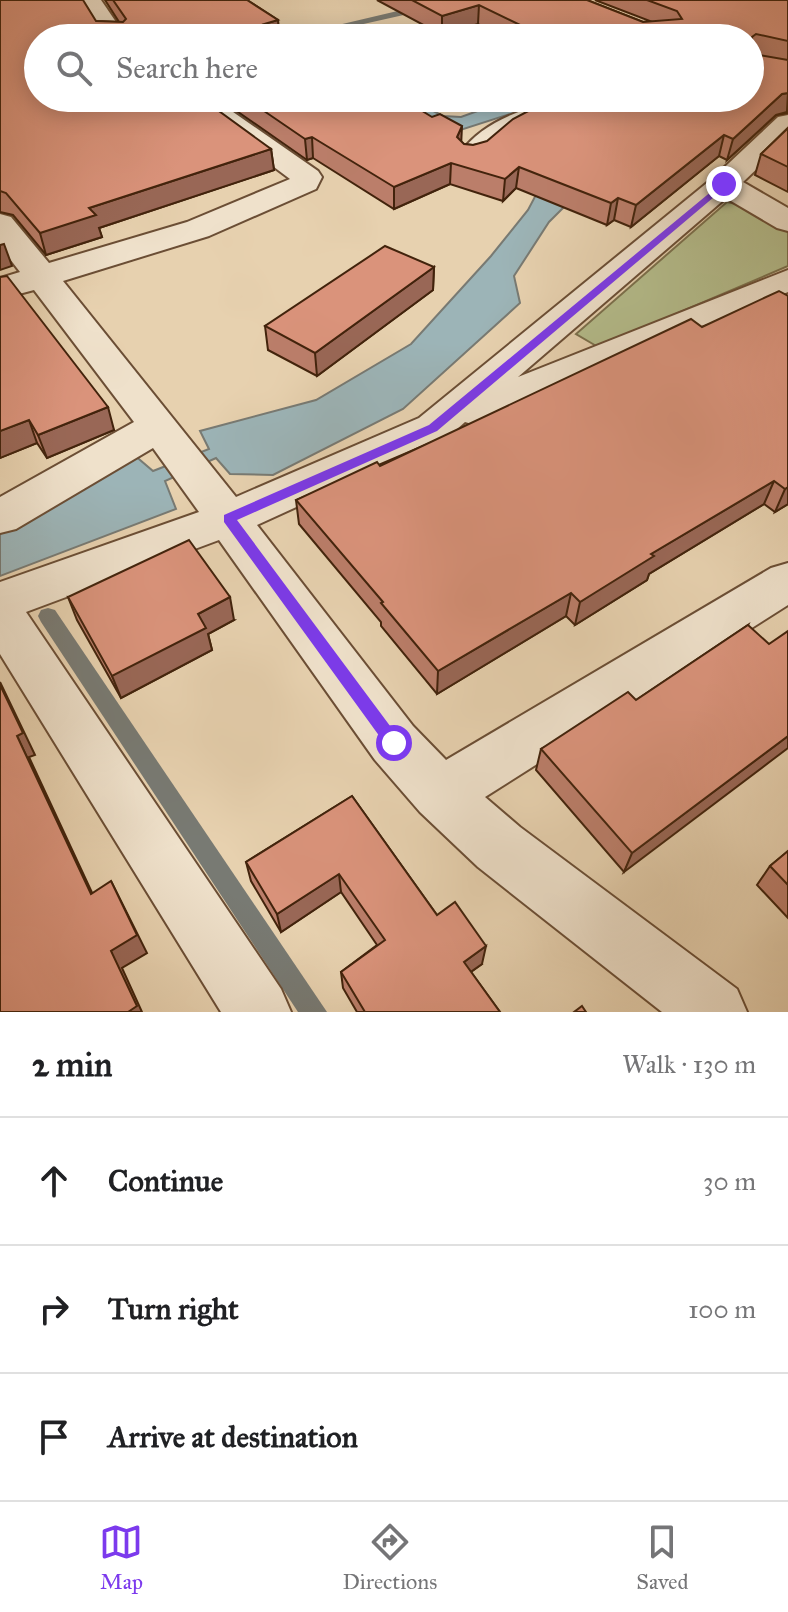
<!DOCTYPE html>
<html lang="en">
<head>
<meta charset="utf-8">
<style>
  :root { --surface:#fff; --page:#f6f6f6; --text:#202124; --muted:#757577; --line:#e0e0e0; --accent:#7c3aed }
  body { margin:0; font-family:"IM FELL Great Primer",serif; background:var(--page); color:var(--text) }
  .stop { position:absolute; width:24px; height:24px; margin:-18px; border:6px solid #7c3aed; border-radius:50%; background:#fff }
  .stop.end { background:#7c3aed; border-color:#fff; box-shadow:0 2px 8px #0008 }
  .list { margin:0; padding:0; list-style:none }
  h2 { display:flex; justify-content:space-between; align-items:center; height:104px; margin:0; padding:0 32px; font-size:34px }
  h2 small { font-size:26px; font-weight:400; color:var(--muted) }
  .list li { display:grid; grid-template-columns:52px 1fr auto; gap:24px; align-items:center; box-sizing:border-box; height:128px; padding:0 32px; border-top:2px solid var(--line) }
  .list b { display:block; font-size:30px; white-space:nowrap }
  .list em { font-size:26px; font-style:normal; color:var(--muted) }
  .icon { flex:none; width:44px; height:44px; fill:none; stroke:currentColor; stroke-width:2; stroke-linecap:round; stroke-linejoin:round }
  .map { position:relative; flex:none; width:788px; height:1012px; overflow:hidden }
  .search { position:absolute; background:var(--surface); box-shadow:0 4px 20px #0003; left:24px; right:24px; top:24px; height:88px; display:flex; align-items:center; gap:20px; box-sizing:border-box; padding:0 28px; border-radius:44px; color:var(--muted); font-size:30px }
  .sheet { height:488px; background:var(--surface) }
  nav { display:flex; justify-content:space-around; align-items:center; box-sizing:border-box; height:112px; border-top:2px solid var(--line); background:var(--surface); font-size:22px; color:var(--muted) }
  nav a { display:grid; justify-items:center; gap:4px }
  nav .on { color:var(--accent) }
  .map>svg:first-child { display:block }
  .green { fill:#b4bc8b; stroke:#7b704c; stroke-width:2 }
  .water { fill:#9cb4b7; stroke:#787a73; stroke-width:2 }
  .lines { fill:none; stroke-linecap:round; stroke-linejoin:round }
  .stream { fill:#787a73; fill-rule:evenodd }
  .street-casing { stroke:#6b4e35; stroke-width:4 }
  .street { fill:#efe1cb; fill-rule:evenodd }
  .wall { fill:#bb7e6a; stroke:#42230c; stroke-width:2 }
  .shaded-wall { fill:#996756; stroke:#42230c; stroke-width:2 }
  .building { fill:#da937b; stroke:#42230c; stroke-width:2 }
  .route { fill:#7c3aed }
</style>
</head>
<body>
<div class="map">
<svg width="788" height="1012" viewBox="0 0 788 1012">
  <rect width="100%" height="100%" fill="#e7d1af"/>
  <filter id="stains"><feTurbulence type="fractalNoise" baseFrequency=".0025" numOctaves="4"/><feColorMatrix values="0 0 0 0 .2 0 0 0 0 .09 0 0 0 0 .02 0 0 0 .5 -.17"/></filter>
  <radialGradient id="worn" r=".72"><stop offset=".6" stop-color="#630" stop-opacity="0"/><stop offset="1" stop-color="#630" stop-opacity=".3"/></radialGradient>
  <!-- green -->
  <polygon class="green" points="727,202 746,206 788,230 788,266 598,347 576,334"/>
  <!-- water -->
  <g class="water">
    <polygon points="777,97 594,177 549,222 514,276 520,303 403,409 273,475 230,474 216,458 165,481 176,509 0,576 0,534 133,454 153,471 209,449 200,431 316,400 411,344 491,256 528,210 548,172 750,98"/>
    <polygon points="375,98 408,98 443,116 461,117 514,98 560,98 448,134"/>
  </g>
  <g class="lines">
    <!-- stream -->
    <g class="stream">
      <polygon points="431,0 443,0 426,10 301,38 283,38 423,5"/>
      <polygon points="48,608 55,610 327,1012 298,1012 41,622 38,616 41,610"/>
    </g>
    <defs>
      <g id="street">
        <polygon points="79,0 101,0 127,38 103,38"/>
        <polygon points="182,98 213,98 318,171 322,177 316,189 209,236 63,281 236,497 419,418 713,178 778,117 788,115 788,139 743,182 788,208 788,231 777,228 726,198 518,377 788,270 788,292 486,420 472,424 465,422 447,438 257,525 413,726 446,760 771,568 788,563 788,605 485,797 520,827 737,989 747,1012 662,1012 478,867 420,812 375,760 219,540 26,612 281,989 291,1012 221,1012 0,654 0,582 199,512 153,448 16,529 0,533 0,497 134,422 34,290 0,299 0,278 20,272 0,246 0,214 11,217 49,263 187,222 290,179"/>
        <path d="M562 98H603L600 104C569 113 536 120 509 137 491 148 488 168 463 162L458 156C483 120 522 110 562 98Z"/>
      </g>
    </defs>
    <!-- street casing -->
    <use href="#street" class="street-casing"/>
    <!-- street -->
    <use href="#street" class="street"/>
  </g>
  <!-- wall -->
  <g class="wall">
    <polygon points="0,0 96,21 119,22 105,0 247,0 278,20 279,33 38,38 271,149 274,170 99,228 102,237 46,255 13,215 0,212"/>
    <polygon points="377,0 587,0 643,22 650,21 595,0 788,0 788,113 776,115 727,160 719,156 631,227 614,220 607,225 516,188 503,201 450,184 394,209 313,158 307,160 218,98 401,98 464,144 473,145 750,98 750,38 507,38 478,24 442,35"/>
    <polygon points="788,128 788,192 755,175 761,154"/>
    <polygon points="434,267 433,290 317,376 268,350 265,326"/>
    <polygon points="0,277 114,430 47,458 37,443 0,458"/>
    <polygon points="788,296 788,504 775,512 764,504 649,574 647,580 575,625 566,616 437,694 381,626 381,622 299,524 296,500 702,327"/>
    <polygon points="68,597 234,620 208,634 212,650 121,698 77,620"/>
    <polygon points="748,625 624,872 536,770 541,749 636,700"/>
    <polygon points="352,796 437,915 482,964 471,972 500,1012 357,1012 343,988 341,972 377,945 341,892 281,932 251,881 246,862"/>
    <polygon points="788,851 788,918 757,885 770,866"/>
  </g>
  <!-- shaded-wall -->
  <g class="shaded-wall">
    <polygon points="479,5 478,24 442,35 442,16"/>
    <polygon points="278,20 279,38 264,24"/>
    <polygon points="788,93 787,112 776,115 727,160 733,139 782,94"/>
    <polygon points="462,126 461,147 457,137"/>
    <polygon points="724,135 719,156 631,227 636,205"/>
    <polygon points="312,137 313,158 307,160 305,139"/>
    <polygon points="271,149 274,170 99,228 102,237 46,255 40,233 89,208"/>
    <polygon points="451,163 450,184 394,209 394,187"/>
    <polygon points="519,167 516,188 503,201 505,179"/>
    <polygon points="618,198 614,220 607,225 611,203"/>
    <polygon points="4,244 12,266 0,270 0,245"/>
    <polygon points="434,267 433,290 317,376 315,353"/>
    <polygon points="108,407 114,430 47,458 38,435"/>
    <polygon points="29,420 37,443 0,458 0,431"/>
    <polygon points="774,481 764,504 649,574 647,580 575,625 580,602 651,554"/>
    <polygon points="788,487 788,504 775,512 785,489"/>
    <polygon points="571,593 566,616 437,694 438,671"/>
    <polygon points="230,597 234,620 208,634 212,650 121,698 112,676 198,614"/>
    <polygon points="0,682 35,755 29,757 101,912 91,894 17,736"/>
    <polygon points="788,736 788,748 624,872 632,853"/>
    <polygon points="339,874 341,892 281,932 277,914"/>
    <polygon points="111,881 147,953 122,968 142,1012 128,1012 111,951"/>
    <polygon points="486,946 482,964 462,978 464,962"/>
  </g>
  <!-- building -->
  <g class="building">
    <polygon points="0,0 83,0 96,21 123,22 126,19 113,0 247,0 278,20 264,24 286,38 38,38 38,98 201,98 271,149 89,208 96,215 40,233 6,193 0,191"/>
    <polygon points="412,0 587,0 643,22 682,19 677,11 647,0 788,0 788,41 756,34 752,37 753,54 788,60 788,93 782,94 733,139 724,135 636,205 618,198 611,203 519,167 505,179 451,163 394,187 312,137 305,139 245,98 401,98 432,117 440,114 462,126 457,137 464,144 473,145 487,141 513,119 534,108 567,98 750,98 750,38 547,38 479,5 442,16"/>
    <polygon points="788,128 788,167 761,154"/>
    <polygon points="385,246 434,267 315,353 265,326"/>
    <polygon points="7,276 108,407 38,435 29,420 0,431 0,277"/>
    <polygon points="779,291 788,296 788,487 785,489 774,481 651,554 654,556 580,602 571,593 438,671 381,603 383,602 296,500 377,462 380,466 691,319 702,327"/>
    <polygon points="189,540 230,597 198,614 206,628 112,676 68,597"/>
    <polygon points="748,625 769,644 788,631 788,736 632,853 541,749 628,692 636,700"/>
    <polygon points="0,685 23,733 17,736 91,894 111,881 137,935 111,951 137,1006 128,1012 0,1012"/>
    <polygon points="352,796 437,915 455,902 486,946 464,962 500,1012 365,1012 341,972 385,940 339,874 277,914 246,862"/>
    <polygon points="788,851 788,885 770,866"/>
    <polygon points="582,1006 586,1012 574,1012"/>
  </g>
  <!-- route -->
  <polygon class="route" points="724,181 727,186 437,431 237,520 399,738 399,748 388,748 224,522 224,515 429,425"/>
  <rect width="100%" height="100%" filter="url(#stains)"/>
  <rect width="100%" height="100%" fill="url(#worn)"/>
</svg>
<div class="stop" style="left:394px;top:743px"></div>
<div class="stop end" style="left:724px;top:184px"></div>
<div class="search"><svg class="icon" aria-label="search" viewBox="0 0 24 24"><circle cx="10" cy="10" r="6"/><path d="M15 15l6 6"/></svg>Search here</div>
</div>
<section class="sheet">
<h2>2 min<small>Walk · 130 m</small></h2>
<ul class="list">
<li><svg class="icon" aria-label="ahead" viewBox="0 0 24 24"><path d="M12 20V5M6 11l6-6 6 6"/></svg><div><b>Continue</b></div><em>30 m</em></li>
<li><svg class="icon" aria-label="right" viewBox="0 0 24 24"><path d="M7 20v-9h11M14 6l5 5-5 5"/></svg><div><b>Turn right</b></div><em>100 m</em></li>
<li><svg class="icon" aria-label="arrive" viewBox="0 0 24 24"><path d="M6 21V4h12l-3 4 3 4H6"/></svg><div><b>Arrive at destination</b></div></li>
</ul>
</section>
<nav>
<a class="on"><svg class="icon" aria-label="map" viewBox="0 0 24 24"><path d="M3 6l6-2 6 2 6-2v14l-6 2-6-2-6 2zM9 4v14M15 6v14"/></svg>Map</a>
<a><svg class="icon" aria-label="directions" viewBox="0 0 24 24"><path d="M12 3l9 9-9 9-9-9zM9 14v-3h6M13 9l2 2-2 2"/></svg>Directions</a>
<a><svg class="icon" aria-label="saved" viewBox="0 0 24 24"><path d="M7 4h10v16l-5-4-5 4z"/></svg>Saved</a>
</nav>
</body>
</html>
